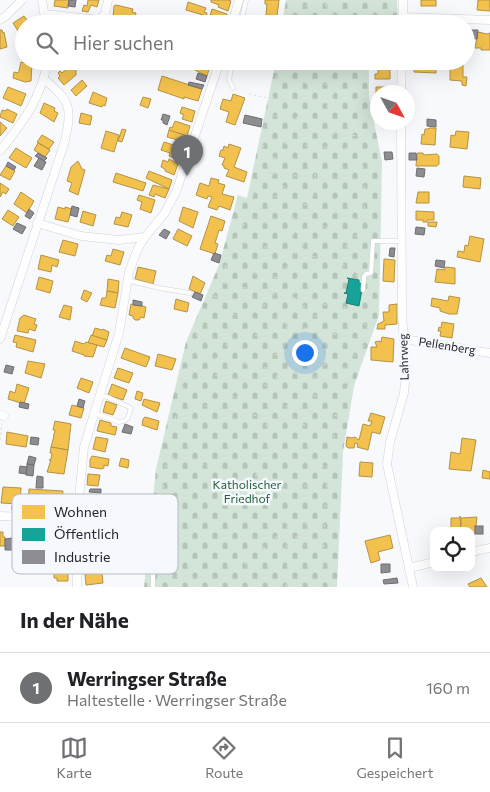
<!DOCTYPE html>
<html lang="de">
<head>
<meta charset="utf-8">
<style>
  :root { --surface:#fff; --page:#f2f2f2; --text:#202124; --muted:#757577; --line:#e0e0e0; --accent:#6e7073 }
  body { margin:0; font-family:Commissioner,sans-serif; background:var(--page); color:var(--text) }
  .controls { position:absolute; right:15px; bottom:15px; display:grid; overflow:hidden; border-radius:10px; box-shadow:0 5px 20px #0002 }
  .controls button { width:45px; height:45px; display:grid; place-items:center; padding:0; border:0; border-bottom:1px solid var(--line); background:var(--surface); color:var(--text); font:25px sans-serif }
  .compass { position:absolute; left:370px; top:85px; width:45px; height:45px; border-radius:50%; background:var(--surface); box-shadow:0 5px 20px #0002; rotate:130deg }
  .you { position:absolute; left:304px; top:352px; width:18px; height:18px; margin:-12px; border:4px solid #fff; border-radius:50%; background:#1a73e8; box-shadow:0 0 0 8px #1a73e833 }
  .badge { display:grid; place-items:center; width:32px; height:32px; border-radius:50%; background:var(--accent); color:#fff; font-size:16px; font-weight:700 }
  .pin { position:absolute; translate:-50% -41px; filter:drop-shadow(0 1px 2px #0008) }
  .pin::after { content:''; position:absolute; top:26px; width:18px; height:15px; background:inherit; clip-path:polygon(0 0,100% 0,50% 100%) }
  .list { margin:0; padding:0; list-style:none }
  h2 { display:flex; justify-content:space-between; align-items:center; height:65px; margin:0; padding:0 20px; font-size:21px }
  h2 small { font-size:16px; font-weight:400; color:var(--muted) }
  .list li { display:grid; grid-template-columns:32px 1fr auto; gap:15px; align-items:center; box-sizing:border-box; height:70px; padding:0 20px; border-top:1px solid var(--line) }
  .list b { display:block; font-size:19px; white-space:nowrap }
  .list p { margin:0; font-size:16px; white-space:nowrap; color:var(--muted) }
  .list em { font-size:16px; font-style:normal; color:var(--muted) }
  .icon { flex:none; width:28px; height:28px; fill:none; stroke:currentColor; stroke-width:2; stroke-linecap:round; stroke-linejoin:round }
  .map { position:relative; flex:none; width:490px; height:587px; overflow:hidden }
  .search { position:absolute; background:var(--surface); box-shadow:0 5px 20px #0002; left:15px; right:15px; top:15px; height:55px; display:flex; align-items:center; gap:12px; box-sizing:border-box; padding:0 18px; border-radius:28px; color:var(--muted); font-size:19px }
  .sheet { height:135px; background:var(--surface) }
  nav { display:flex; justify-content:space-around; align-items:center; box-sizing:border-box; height:70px; border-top:1px solid var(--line); background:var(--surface); font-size:14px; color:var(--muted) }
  nav a { display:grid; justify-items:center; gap:2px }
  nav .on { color:var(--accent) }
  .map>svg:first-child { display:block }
  .cemetery { fill:url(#cemetery-stones) }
  .homes { fill:#f2c14e; stroke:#b49343 }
  .public { fill:#17a398; stroke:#1b7e77 }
  .industry { fill:#8d8d92; stroke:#6e6e72 }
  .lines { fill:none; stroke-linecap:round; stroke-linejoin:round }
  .lane-casing { stroke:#d1d3d5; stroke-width:5 }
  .street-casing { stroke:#d1d3d5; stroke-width:9 }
  .path { stroke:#dededf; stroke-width:1; stroke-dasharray:2.5 2.5; stroke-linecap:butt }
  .lane { stroke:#fefeff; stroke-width:4 }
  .street { stroke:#fefeff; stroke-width:8 }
  .labels { text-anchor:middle; stroke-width:5; stroke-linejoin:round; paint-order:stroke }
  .street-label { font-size:12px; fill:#252729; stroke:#f5f9fe }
  .park-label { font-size:12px; fill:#245f33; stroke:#f5f9fe }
  .key { fill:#f5f9fe; stroke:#b7babe; stroke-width:1 }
  .key-label { font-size:14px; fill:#252729 }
</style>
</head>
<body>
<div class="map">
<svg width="490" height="587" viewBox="0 0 490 587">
  <defs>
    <pattern id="cemetery-stones" width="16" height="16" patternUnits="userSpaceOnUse" patternTransform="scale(1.25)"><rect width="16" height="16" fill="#d3e4d8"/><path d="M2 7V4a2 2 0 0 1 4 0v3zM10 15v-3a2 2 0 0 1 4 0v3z" fill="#b5c4b9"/></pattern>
  </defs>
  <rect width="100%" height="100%" fill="#f7f9fc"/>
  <!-- cemetery -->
  <g class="cemetery">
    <polygon points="286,0 397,0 398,24 282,24"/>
    <polygon points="276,61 369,61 369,98 382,162 379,315 354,386 343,452 337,587 144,587 156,469 186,342 219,265 238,195 247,198"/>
  </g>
  <!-- homes -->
  <g class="homes">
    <polygon points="55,0 69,0 68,8 54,6"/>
    <polygon points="88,0 99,0 97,7 91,5 88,12 82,11 84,5 87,6"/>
    <polygon points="211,0 228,0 231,1 228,11 218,7 219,5 211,2"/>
    <polygon points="265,0 279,0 277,16 266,15 267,4 265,4"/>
    <rect x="421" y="0" width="15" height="6"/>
    <polygon points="478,0 490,0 490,11 477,10"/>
    <polygon points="188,2 206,8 204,12 207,13 206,19 202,18 203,15 186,10"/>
    <polygon points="116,5 133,9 132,12 136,13 134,22 113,17 114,6"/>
    <polygon points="212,9 227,14 224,24 209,20"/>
    <polygon points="24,16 29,23 31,22 32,24 24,24 24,30 23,28 18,31 13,23"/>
    <polygon points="0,30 2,30 3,33 4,32 7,47 0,49"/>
    <polygon points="478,32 487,34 490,33 490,50 481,50 481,48 475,48"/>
    <polygon points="94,61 115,61 114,67 114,65 93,64"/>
    <polygon points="159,61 167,61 164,70 156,67"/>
    <polygon points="264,61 275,61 273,68 263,66"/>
    <polygon points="414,61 436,61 436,73 414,72"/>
    <polygon points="21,62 32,64 31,81 25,82 13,78 14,72 18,73 19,71"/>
    <polygon points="193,62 197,64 198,62 210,66 207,76 191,68"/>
    <polygon points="450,64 463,64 463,77 467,77 466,86 462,85 462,81 450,80"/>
    <polygon points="384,65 390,65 390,79 375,79 375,74 378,74 378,67 384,67"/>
    <polygon points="70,66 76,70 76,75 64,85 58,78 60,76 58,73 60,71 62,73"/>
    <polygon points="162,76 202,89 198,101 184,97 184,99 158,90"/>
    <polygon points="82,80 87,86 76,96 71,90"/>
    <polygon points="8,87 26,94 21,106 3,98"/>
    <polygon points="376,87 390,87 390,92 376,93"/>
    <polygon points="93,92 107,98 105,106 103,105 102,107 89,103"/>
    <polygon points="233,94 245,98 235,125 226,122 229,112 220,109 223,99 231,101"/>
    <polygon points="143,97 151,99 148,108 140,105"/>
    <polygon points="44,103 55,108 54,111 58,113 54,122 40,113"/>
    <polygon points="182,107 195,111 192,122 182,119 184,115 180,113"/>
    <polygon points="7,109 17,114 13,123 0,117 2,110 6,111"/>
    <polygon points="81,113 92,116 90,125 79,123"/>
    <polygon points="175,121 190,126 187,136 169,130 170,127 172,128"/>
    <polygon points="0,122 7,128 0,136"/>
    <polygon points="429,128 436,128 435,145 421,144 422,134 424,135 425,129 428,129"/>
    <polygon points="122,129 126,130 122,142 118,141"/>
    <polygon points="169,130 187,136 185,142 167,137"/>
    <polygon points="106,131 119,135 114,152 101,148"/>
    <polygon points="456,131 469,132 467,149 450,147 451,135 455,136"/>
    <polygon points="42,135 54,142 49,149 37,142"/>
    <polygon points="164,142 183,148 179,160 169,156 170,153 161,150"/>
    <polygon points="38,143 50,150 45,157 34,150"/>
    <polygon points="229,144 241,148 234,167 247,172 244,182 226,176 229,170 224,168 224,166 222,165 225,158 219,156 221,150 223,150 224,146 228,148"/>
    <polygon points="16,148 32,158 26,168 9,158"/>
    <polygon points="417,153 423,153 424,155 437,154 439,156 439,164 437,166 416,166"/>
    <polygon points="169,159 178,164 174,175 165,171 165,169 161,167 163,160 168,162"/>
    <polygon points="78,161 82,169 85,170 78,195 69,191 72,183 67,181 71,167"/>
    <polygon points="6,166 15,171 10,180 0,175"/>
    <polygon points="149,171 172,180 169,189 146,178"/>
    <polygon points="116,173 146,183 143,191 113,182"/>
    <polygon points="464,176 481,178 480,189 463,187"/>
    <polygon points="211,178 219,180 218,183 225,185 222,194 234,197 230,210 219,206 217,210 208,207 212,197 208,196 207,199 196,195 200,183 209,186"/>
    <polygon points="0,183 9,189 6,194 3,192 0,197"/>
    <polygon points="153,185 169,189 165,198 155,194 154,197 149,195"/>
    <polygon points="21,192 34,201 27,213 14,204"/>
    <polygon points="418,192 429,192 429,203 416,203"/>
    <polygon points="139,195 155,200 151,213 140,209 142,202 137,200"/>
    <polygon points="58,207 65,209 65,207 72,209 68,222 55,219"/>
    <polygon points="183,207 198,212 193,228 179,221"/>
    <polygon points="8,210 19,217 13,226 2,219"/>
    <polygon points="83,211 96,215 93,226 80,222"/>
    <polygon points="416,211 434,212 434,220 427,220 427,222 423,222 423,220 416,220"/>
    <polygon points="122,212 132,215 128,227 114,224 116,217 120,218"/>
    <polygon points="211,216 225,221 222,231 219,230 215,243 218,244 215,254 200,249"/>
    <polygon points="428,222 437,222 436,227 428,226"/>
    <polygon points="178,229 192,236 187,246 173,239"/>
    <polygon points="470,236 484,239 480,262 457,257 458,251 464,252 465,245 468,246"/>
    <polygon points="63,240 78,244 75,256 59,252"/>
    <polygon points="113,249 124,252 120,265 105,261 107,255 111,256"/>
    <polygon points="41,255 59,260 57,267 52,265 51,272 38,269"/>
    <polygon points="384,259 395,260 394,282 383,281"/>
    <polygon points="138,267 156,271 153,284 135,279"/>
    <polygon points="445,267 455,268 455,284 435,282 437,269 445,270"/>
    <polygon points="193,276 205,283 200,294 189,289"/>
    <polygon points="39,277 53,281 50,293 36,289"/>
    <polygon points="108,279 119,281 118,293 107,291"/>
    <polygon points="84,290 92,293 87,302 81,299"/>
    <polygon points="107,291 118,293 115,308 100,305 102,298 106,298"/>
    <polygon points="449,296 460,298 457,314 449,314 440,311 440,308 431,306 432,298 448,301"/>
    <polygon points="176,299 189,303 187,312 174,309"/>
    <polygon points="131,304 146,307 144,318 141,317 139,320 135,320 133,318 133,316 129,315"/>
    <polygon points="397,304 397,324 385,325 385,329 377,329 378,324 384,321 383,312 389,312 389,305"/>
    <polygon points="64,305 72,307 70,320 59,317"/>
    <polygon points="24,315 36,319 34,324 37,325 35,331 29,329 28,333 17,331 20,318"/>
    <polygon points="442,322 454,324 452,338 440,336 441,331 438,331 439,327 441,328"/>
    <polygon points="95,328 102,330 103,329 109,332 107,340 92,336"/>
    <polygon points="15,335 36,340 33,352 16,347 17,343 13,342"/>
    <polygon points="91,335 107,340 104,347 88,343"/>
    <polygon points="382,337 394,339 393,362 371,360 371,347 377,347 375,342 378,341 381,342"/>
    <polygon points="75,341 84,344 86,342 97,345 93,357 84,356 84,355 72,351"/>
    <polygon points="125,348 150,357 146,367 121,358"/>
    <polygon points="158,354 176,359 172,370 155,366"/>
    <polygon points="28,361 45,364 41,378 25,373"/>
    <polygon points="118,368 133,373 129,383 114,378"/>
    <polygon points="81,378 93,382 89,393 77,388"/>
    <polygon points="17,384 29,388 24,404 8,399 10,391 15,393"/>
    <polygon points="112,384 127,390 123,400 108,395"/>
    <polygon points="137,391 143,393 141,401 135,399"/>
    <polygon points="144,399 160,403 157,412 142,405"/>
    <polygon points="106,401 117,405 113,415 103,412"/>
    <polygon points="72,405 84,408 81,418 69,415"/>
    <polygon points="371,413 385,417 380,434 372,432 368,450 357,447 358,444 355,443 354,448 348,448 346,446 347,437 352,438 355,437 359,440 363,424 370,426 372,421 368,421"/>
    <polygon points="145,417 159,421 157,430 142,425 143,419"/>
    <polygon points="100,420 111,423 111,426 117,427 115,435 97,431"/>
    <polygon points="55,421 71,424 68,450 51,447 54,436 53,435 54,435 55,430 53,430"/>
    <polygon points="7,432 28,436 26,447 6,444"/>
    <polygon points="96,437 108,439 105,452 93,449"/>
    <polygon points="462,438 476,440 471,471 449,469 451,452 460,454"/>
    <polygon points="51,447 68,450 64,474 47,472 51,460 49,460 51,459 52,453 50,453"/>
    <polygon points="92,456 109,459 108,466 104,465 104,468 101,469 90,467 90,460"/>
    <polygon points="121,458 129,460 128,468 119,466"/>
    <polygon points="360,462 373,463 372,477 359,476"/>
    <polygon points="483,470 490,472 490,479 482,478"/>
    <polygon points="88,474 100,475 98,486 87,485"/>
    <polygon points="3,487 21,488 20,504 1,503"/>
    <polygon points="29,489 63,491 62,506 28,504"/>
    <polygon points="460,516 461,530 451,530 451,518 460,518"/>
    <polygon points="477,517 475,534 471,534 471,531 461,531 461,518"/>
    <polygon points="0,532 3,532 3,537 5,537 5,546 0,546"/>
    <polygon points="390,535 393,548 378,552 380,560 371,563 365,541"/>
    <polygon points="54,570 68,570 68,581 57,581 57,578 54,578"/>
    <polygon points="102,573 103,583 86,585 85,574"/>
    <polygon points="481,578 487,587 470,587 468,584"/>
  </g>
  <!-- public -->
  <polygon class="public" points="347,278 359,280 359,283 363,284 359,306 346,303 348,294 344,293 346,293 349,279"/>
  <!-- industry -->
  <g class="industry">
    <polygon points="69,0 76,0 75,7 68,6"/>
    <polygon points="469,30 478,30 477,39 469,38"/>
    <polygon points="198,73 207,76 205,82 196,79"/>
    <polygon points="189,82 204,85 202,89 188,85"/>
    <polygon points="163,114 170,116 167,125 163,123 163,120 161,120"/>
    <polygon points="245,115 262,119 261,127 243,123"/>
    <polygon points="427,119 436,120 436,127 427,126"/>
    <polygon points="384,152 392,152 393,159 385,160"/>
    <polygon points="38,153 47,158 44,161 35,156"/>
    <polygon points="409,153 416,153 417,160 409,160"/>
    <polygon points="39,158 46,162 42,170 34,166"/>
    <polygon points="8,162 16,167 14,170 6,166"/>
    <polygon points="417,168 425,169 424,177 416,176"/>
    <polygon points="72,206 79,208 77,217 70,215"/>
    <polygon points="29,209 34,213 30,219 25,216"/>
    <polygon points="17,223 26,227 22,234 13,229"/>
    <polygon points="416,227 425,228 424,235 415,234"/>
    <polygon points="164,229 170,232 166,239 159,235"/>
    <polygon points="390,248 395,248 394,257 389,256"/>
    <polygon points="214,253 221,255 219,263 211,260"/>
    <polygon points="436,260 445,261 444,268 435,266"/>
    <polygon points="195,292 203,295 201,301 192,297"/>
    <polygon points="133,300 142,302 142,306 133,305"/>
    <polygon points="6,365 14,367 12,374 4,372"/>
    <polygon points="79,399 85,401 83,408 77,406"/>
    <polygon points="20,402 29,404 28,409 19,407"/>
    <polygon points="125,424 133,427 131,434 122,432"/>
    <polygon points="31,437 39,438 38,445 30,444"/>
    <polygon points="29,456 36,458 34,465 27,464"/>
    <polygon points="27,464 34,465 33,476 26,475"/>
    <polygon points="20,466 27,467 26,474 19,473"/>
    <polygon points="37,476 43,477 43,488 36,488"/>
    <polygon points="90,489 101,489 101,493 89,492"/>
    <polygon points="12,505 21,505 20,510 12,510"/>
    <rect x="475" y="526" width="8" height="8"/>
    <polygon points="12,538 13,550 5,550 5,539"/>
    <polygon points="381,564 390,564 390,572 381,573"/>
    <polygon points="397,578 398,583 384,584 383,580"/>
  </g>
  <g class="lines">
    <defs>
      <g id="lane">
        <polyline points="241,24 246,0"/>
        <polyline points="232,61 229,80 233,88"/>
        <polyline points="127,280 159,288 190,293"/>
        <polyline points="363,290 364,277 366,274 371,273 373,241 402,241"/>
        <polyline points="94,413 119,422 124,421 128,418 131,408 110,398 100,395"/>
        <polyline points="153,587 153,574"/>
      </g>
      <g id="street">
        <polyline points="42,0 46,24"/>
        <polyline points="403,0 403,24"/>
        <polyline points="45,14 99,20 105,14 108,0"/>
        <polyline points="404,17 490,20"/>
        <polyline points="0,20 6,16 22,0"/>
        <polyline points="232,24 239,0"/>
        <polyline points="401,92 402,61"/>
        <polyline points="401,122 402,315 406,371 404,393 390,442 387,464 413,587"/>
        <path d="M0 151C25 119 39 102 48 61"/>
        <polyline points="37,223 81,236 119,240 145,237"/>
        <path d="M0 339 65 141C72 106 71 102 44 79"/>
        <polyline points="404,339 490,353"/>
        <polyline points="0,415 4,416"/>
        <polyline points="0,516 77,519"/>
        <polyline points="471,552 490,548"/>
        <polyline points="409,568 434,562"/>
        <polyline points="77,587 77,519 84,447 119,333 129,272 138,248 145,237 164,214 176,192 220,61"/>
      </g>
    </defs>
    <!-- lane casing -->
    <use href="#lane" class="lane-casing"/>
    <!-- street casing -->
    <use href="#street" class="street-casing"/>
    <!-- path -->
    <g class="path">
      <polyline points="326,0 327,24"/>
      <polyline points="290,4 303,6 377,0"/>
      <polyline points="287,22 373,14"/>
      <polyline points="287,24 290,0"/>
      <polyline points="369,24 376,1"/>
      <polyline points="278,71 332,68"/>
      <polyline points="275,81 333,85"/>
      <path d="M249 94 272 99 339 104V121L357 122C361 155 368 188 363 221L377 224 375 235"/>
      <polyline points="271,115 322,120 339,121"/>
      <polyline points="268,129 359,136"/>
      <polyline points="265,142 361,150"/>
      <polyline points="263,157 363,164"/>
      <polyline points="259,172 364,183"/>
      <polyline points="258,181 365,205"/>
      <polyline points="256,191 363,221"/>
      <polyline points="251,206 270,114 279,61"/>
      <polyline points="306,236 365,251"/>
      <polyline points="235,241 326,259 360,271"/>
      <polyline points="225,268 284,279 294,232 249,218"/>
      <polyline points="349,268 354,275 359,276"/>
      <polyline points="219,282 281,296"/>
      <polyline points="214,296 278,308"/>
      <polyline points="304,301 367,311"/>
      <circle cx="290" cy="312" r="3.5"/>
      <polyline points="291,309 311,207 322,120 325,109 334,96 331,61"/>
      <polyline points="208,310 276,322"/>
      <polyline points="305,314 367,325"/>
      <polyline points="201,324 359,356"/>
      <polyline points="299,327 304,313 304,301 282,296 276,322 366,341"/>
      <polyline points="196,339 354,370"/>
      <polyline points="191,353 348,384"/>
      <polyline points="186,369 341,401"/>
      <polyline points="182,387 338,416"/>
      <polyline points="180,401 336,431"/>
      <polyline points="264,438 294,459 303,463 328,467"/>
      <polyline points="0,440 2,424"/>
      <polyline points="167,457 325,490"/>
      <polyline points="160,517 323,525"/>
      <circle cx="310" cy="538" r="9"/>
      <polyline points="287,534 283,535 283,539 286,540 289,537 287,534 287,523"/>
      <polyline points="275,537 282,537"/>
      <polyline points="290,537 301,537"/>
      <polyline points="286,540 286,548"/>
      <polyline points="248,547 322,551"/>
      <polyline points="154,567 167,456 186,369 200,324 225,268 235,240 248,218 251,206 368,239"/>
      <polyline points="161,575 244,581 322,582"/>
      <polyline points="244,580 256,476 289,316"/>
      <polyline points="286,587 288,550"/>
      <polyline points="322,587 326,490 330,458 342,401 366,341 370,291"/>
    </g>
    <!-- lane -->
    <use href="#lane" class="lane"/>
    <!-- street -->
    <use href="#street" class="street"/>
  </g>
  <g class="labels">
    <!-- street labels -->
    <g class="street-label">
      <text transform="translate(447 346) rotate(9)" y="4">Pellenberg</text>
      <text transform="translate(404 357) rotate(-92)" y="4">Lahrweg</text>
    </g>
    <!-- park labels -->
    <g class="park-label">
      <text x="247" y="489">Katholischer<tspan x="247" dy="14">Friedhof</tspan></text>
    </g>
  </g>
  <!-- legend -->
  <rect x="12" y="494" width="166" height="80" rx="8" class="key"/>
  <rect x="22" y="505" width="23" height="14" fill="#f2c14e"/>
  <rect x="22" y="528" width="23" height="13" fill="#17a398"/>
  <rect x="22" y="550" width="23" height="14" fill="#8d8d92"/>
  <g class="key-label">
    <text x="54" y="517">Wohnen</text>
    <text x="54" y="539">Öffentlich</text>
    <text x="54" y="562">Industrie</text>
  </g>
</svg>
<div class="controls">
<button><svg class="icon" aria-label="locate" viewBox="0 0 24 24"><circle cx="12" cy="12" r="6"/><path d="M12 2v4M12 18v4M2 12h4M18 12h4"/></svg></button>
</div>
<svg class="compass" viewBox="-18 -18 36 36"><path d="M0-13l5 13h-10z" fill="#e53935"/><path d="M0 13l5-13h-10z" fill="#757577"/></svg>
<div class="you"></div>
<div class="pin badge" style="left:187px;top:176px">1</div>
<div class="search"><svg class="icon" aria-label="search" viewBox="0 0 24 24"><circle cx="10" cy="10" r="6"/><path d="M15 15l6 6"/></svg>Hier suchen</div>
</div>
<section class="sheet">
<h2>In der Nähe<small></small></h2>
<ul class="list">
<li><span class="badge">1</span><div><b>Werringser Straße</b><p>Haltestelle · Werringser Straße</p></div><em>160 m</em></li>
</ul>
</section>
<nav>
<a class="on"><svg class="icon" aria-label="map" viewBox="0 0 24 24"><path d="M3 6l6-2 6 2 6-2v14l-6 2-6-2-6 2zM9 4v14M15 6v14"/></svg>Karte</a>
<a><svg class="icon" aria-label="directions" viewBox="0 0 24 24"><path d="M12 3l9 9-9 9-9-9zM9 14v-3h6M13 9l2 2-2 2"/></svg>Route</a>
<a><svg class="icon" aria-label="saved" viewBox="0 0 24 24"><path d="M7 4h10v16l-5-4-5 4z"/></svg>Gespeichert</a>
</nav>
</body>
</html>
